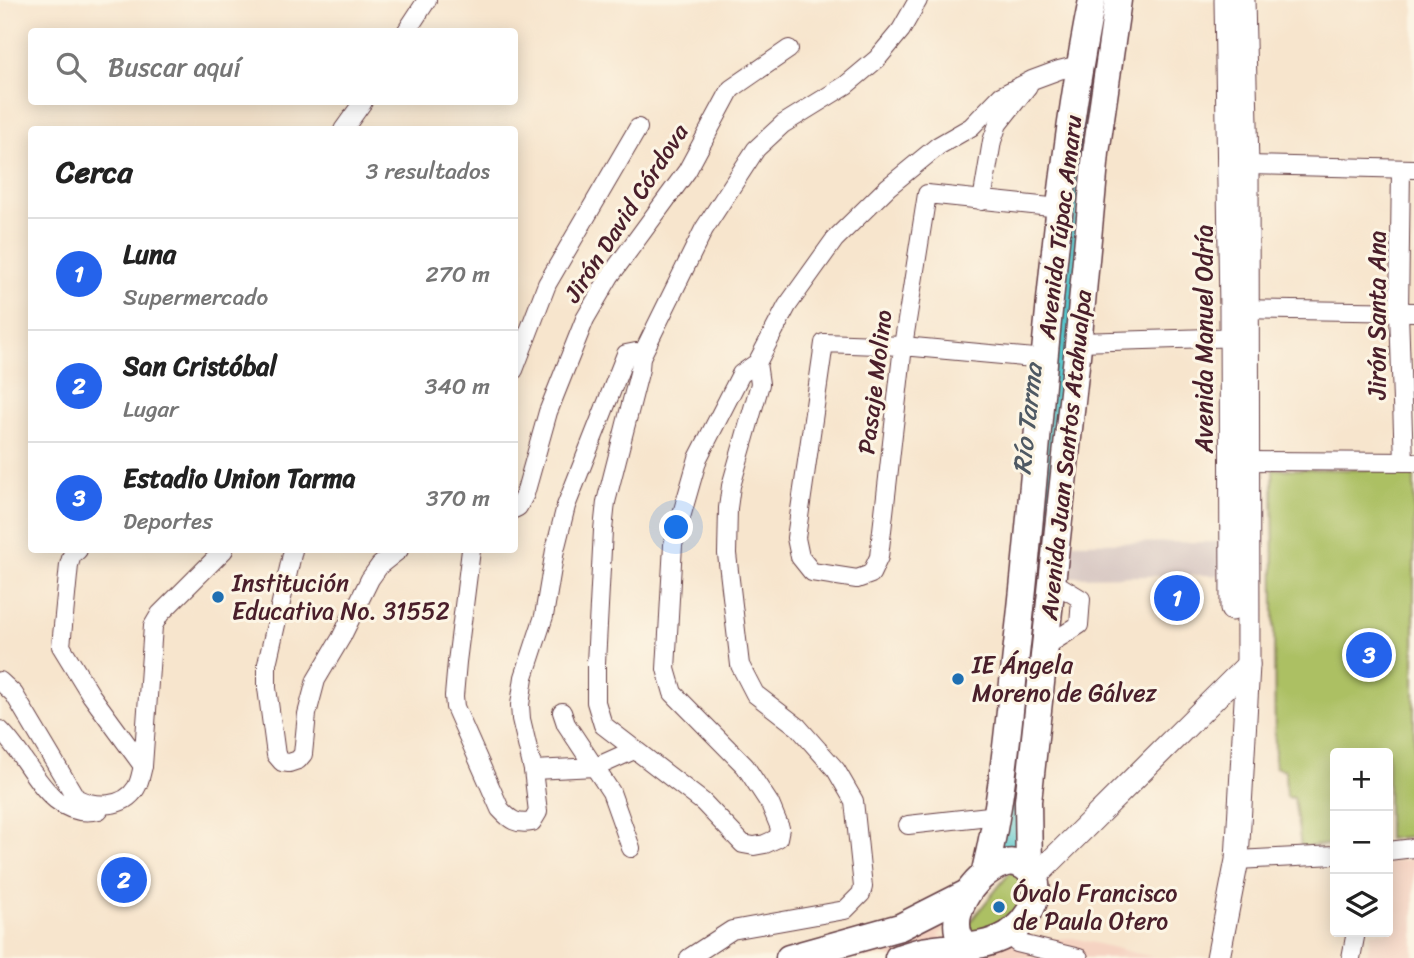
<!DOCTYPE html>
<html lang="es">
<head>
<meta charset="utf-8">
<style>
  :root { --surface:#fff; --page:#f2f2f2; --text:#222; --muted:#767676; --line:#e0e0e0; --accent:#2563eb }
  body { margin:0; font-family:Sriracha,sans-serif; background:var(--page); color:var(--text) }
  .controls { position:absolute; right:21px; bottom:21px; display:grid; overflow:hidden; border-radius:7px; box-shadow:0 4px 18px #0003 }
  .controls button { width:63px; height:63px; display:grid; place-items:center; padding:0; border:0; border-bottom:2px solid var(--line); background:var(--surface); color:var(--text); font:35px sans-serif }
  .you { position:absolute; left:677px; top:528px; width:24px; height:24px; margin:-18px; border:5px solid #fff; border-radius:50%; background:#1a73e8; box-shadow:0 0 0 10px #1a73e833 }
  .badge { display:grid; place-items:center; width:46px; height:46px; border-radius:50%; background:var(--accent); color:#fff; font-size:23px; font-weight:700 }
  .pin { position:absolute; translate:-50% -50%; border:4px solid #fff; box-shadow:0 2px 7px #0006 }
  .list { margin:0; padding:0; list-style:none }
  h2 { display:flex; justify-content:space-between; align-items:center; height:91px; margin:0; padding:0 28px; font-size:30px }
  h2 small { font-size:23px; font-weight:400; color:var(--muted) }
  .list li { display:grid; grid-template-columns:46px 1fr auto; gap:21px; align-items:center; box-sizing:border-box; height:112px; padding:0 28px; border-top:2px solid var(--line) }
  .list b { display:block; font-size:26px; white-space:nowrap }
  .list p { margin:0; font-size:23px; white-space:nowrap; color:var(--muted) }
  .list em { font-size:23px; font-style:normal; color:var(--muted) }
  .icon { flex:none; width:38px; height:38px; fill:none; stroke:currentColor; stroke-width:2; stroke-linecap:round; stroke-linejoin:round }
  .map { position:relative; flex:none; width:1414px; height:958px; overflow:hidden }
  .search { position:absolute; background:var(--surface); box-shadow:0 4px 18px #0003; left:28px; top:28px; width:490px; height:77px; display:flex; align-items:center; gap:18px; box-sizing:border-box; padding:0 24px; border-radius:7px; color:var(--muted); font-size:26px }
  .panel { position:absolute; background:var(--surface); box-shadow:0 4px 18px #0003; left:28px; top:126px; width:490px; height:427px; border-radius:7px }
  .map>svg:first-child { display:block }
  .built { fill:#f5d3c2 }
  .industrial { fill:#d1c0bd }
  .green { fill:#acc064; stroke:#7b7048; stroke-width:2 }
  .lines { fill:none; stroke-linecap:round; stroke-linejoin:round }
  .river { stroke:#59c6cc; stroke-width:23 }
  .minor-casing { stroke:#643d43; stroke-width:20 }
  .major-casing { stroke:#643d43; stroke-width:25 }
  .highway-casing { stroke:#643d43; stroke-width:29 }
  .minor { stroke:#fff; stroke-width:18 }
  .major { stroke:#fff; stroke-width:23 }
  .highway { stroke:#fff; stroke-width:26 }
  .poi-dot { fill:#1f6fb2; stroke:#fcf5e5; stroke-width:2.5 }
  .labels { text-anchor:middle; stroke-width:6; stroke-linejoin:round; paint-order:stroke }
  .street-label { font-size:24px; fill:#4a1f2b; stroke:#fcf5e5 }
  .poi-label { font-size:24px; fill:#4a1f2b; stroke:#fcf5e5; text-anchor:start }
  .water-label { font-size:26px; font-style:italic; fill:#4f5963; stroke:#fcf5e5 }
</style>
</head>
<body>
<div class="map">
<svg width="1414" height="958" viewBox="0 0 1414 958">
  <rect width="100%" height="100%" fill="#fcf5e5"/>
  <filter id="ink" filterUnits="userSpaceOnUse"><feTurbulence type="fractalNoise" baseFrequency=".0143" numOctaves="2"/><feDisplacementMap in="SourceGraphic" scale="14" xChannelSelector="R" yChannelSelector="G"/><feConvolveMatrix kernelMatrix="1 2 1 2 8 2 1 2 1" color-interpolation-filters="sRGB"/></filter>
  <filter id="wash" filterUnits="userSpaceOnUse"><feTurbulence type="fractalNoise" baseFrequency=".00686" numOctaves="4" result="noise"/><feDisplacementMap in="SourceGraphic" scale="28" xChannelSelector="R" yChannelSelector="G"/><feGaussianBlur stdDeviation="1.57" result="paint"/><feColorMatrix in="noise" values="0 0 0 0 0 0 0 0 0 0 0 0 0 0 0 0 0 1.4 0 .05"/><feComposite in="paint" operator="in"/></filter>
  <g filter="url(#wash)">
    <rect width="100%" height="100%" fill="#f7e5cd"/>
    <!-- built -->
    <g class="built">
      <polygon points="1414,859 1414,958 1367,958 1371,932 1388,932 1388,862"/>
      <polygon points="936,918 947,927 937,936 974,943 1073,938 1156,958 889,958 890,953 869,958 815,958"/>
    </g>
    <!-- industrial -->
    <polygon class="industrial" points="1220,542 1220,575 1066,577 1069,543"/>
    <!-- green -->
    <g class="green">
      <polygon points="1273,469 1414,470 1414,836 1388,839 1388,753 1335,753 1335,844 1301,847 1294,798 1286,797 1285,770 1275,767"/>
      <polygon points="1012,870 1027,884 1018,907 1003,918 988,933 971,939 969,923"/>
    </g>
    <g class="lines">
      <!-- river -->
      <g class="river">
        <polyline points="1037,604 1082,154 1105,2"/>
        <polyline points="1005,843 1012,826 1019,774"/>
      </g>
    </g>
  </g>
  <g filter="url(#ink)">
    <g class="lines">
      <defs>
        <g id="minor">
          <polyline points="918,0 901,30 877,59 846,85 783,124 756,149 704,229 641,357 640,369 606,502 603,530 596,663 596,702 603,725 703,802 743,844 754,846 765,844 778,838 780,828 770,804 745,766 673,693 666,669 673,545 698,458 741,374 757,363 787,306 835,239 888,187 938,146 971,127 1001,96 1032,80 1059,70 1079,65"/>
          <polyline points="406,32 427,0"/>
          <polyline points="343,130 363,102"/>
          <polyline points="1247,165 1414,169"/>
          <polyline points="1401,169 1399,312 1404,462"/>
          <polyline points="982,201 992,141 998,124 1028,86"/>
          <polyline points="1235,309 1414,312"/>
          <polyline points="1079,342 1243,337"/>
          <polyline points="1045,359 903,346 824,343 796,538 800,557 812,572 857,579 871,574 879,557 903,346 927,194 1060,208"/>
          <polyline points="514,370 547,284 638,128"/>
          <polyline points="1247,461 1414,462"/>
          <polyline points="514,509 518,507 525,494 548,412 585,319 610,276 687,171 731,89 789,49"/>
          <polyline points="78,550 72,555 69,565 61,646 91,695 143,766"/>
          <polyline points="293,550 267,664 267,688 276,755 282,762 289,763 298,760 303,754 307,714 316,680 341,638 370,579 380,565 399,550"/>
          <path d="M471 550 457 662 454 696 455 707 500 809C510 820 517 825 532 822L538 812 533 770 521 719 520 705 524 677 544 616 555 550 566 506 626 354 636 352 641 357"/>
          <polyline points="1046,646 1079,625 1081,599 1053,582"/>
          <path d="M0 681 14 694 76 798C95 808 124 808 136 788 140 782 141 773 143 766L153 626 160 614 224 550"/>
          <polyline points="562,712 566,724 611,792 631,848"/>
          <path d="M0 730C31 759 48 822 99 810"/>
          <polyline points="533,770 596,767 634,750"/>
          <polyline points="908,825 998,815"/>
          <polyline points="1388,851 1414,848"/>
          <polyline points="1237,860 1335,855"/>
          <polyline points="1008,934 1017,943 1079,958"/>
          <polyline points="689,958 732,930 845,910 861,894 863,887 854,801 836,770 798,727 755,694 740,665 727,554 728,508 731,486 760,384 757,363"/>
          <polyline points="1351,958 1356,932"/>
        </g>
        <g id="major">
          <polyline points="1226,0 1231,309 1232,609"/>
          <polyline points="1035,877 1248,665"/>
          <polyline points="1218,958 1237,860 1248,665 1247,165 1243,0"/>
        </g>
        <g id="highway">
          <polyline points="1029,870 1028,801 1077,356 1096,153 1118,0"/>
          <path d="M985 871C1004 794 1009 714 1018 636 1042 424 1050 209 1092 0"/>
          <polyline points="789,958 900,927 967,893"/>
          <path d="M898 958C908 955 918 951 929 950 957 945 980 950 1007 935 1028 923 1052 883 1023 866 1016 862 1010 861 1003 864 974 873 940 922 967 947"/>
        </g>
      </defs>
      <!-- minor casing -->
      <use href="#minor" class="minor-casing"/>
      <!-- major casing -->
      <use href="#major" class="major-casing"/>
      <!-- highway casing -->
      <use href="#highway" class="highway-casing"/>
      <!-- minor -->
      <use href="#minor" class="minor"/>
      <!-- major -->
      <use href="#major" class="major"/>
      <!-- highway -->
      <use href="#highway" class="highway"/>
    </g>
  </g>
  <!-- markers -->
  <g class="poi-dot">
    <circle cx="218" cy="597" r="7"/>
    <circle cx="958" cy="679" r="7"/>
    <circle cx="999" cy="907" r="7"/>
  </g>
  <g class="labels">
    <!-- street labels -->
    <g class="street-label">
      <text transform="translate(626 213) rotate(-57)" y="8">Jirón David Córdova</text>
      <text transform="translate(1060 227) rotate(-83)" y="8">Avenida Túpac Amaru</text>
      <text transform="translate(1377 315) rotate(-90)" y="8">Jirón Santa Ana</text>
      <text transform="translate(1204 339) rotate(-90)" y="8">Avenida Manuel Odría</text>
      <text transform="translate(875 382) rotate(-83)" y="8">Pasaje Molino</text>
      <text transform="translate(1066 455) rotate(-84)" y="8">Avenida Juan Santos Atahualpa</text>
    </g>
    <!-- poi labels -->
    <g class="poi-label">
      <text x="232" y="591">Institución<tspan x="232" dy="28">Educativa No. 31552</tspan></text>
      <text x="972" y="673">IE Ángela<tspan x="972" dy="28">Moreno de Gálvez</tspan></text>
      <text x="1013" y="901">Óvalo Francisco<tspan x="1013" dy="28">de Paula Otero</tspan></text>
    </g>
    <!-- water labels -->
    <g class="water-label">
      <text transform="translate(1027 419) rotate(-84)" y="9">Río Tarma</text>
    </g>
  </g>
</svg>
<div class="controls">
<button>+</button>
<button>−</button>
<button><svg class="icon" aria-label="layers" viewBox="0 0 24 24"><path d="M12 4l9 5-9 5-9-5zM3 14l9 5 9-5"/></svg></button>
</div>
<div class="you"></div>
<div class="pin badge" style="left:1177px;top:598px">1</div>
<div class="pin badge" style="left:124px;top:880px">2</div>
<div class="pin badge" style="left:1369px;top:655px">3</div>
<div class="search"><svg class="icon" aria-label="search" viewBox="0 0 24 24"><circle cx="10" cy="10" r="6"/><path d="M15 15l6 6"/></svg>Buscar aquí</div>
<section class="panel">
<h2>Cerca<small>3 resultados</small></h2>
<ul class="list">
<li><span class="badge">1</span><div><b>Luna</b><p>Supermercado</p></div><em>270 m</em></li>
<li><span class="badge">2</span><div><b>San Cristóbal</b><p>Lugar</p></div><em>340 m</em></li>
<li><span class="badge">3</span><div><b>Estadio Union Tarma</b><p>Deportes</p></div><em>370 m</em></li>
</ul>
</section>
</div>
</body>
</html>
